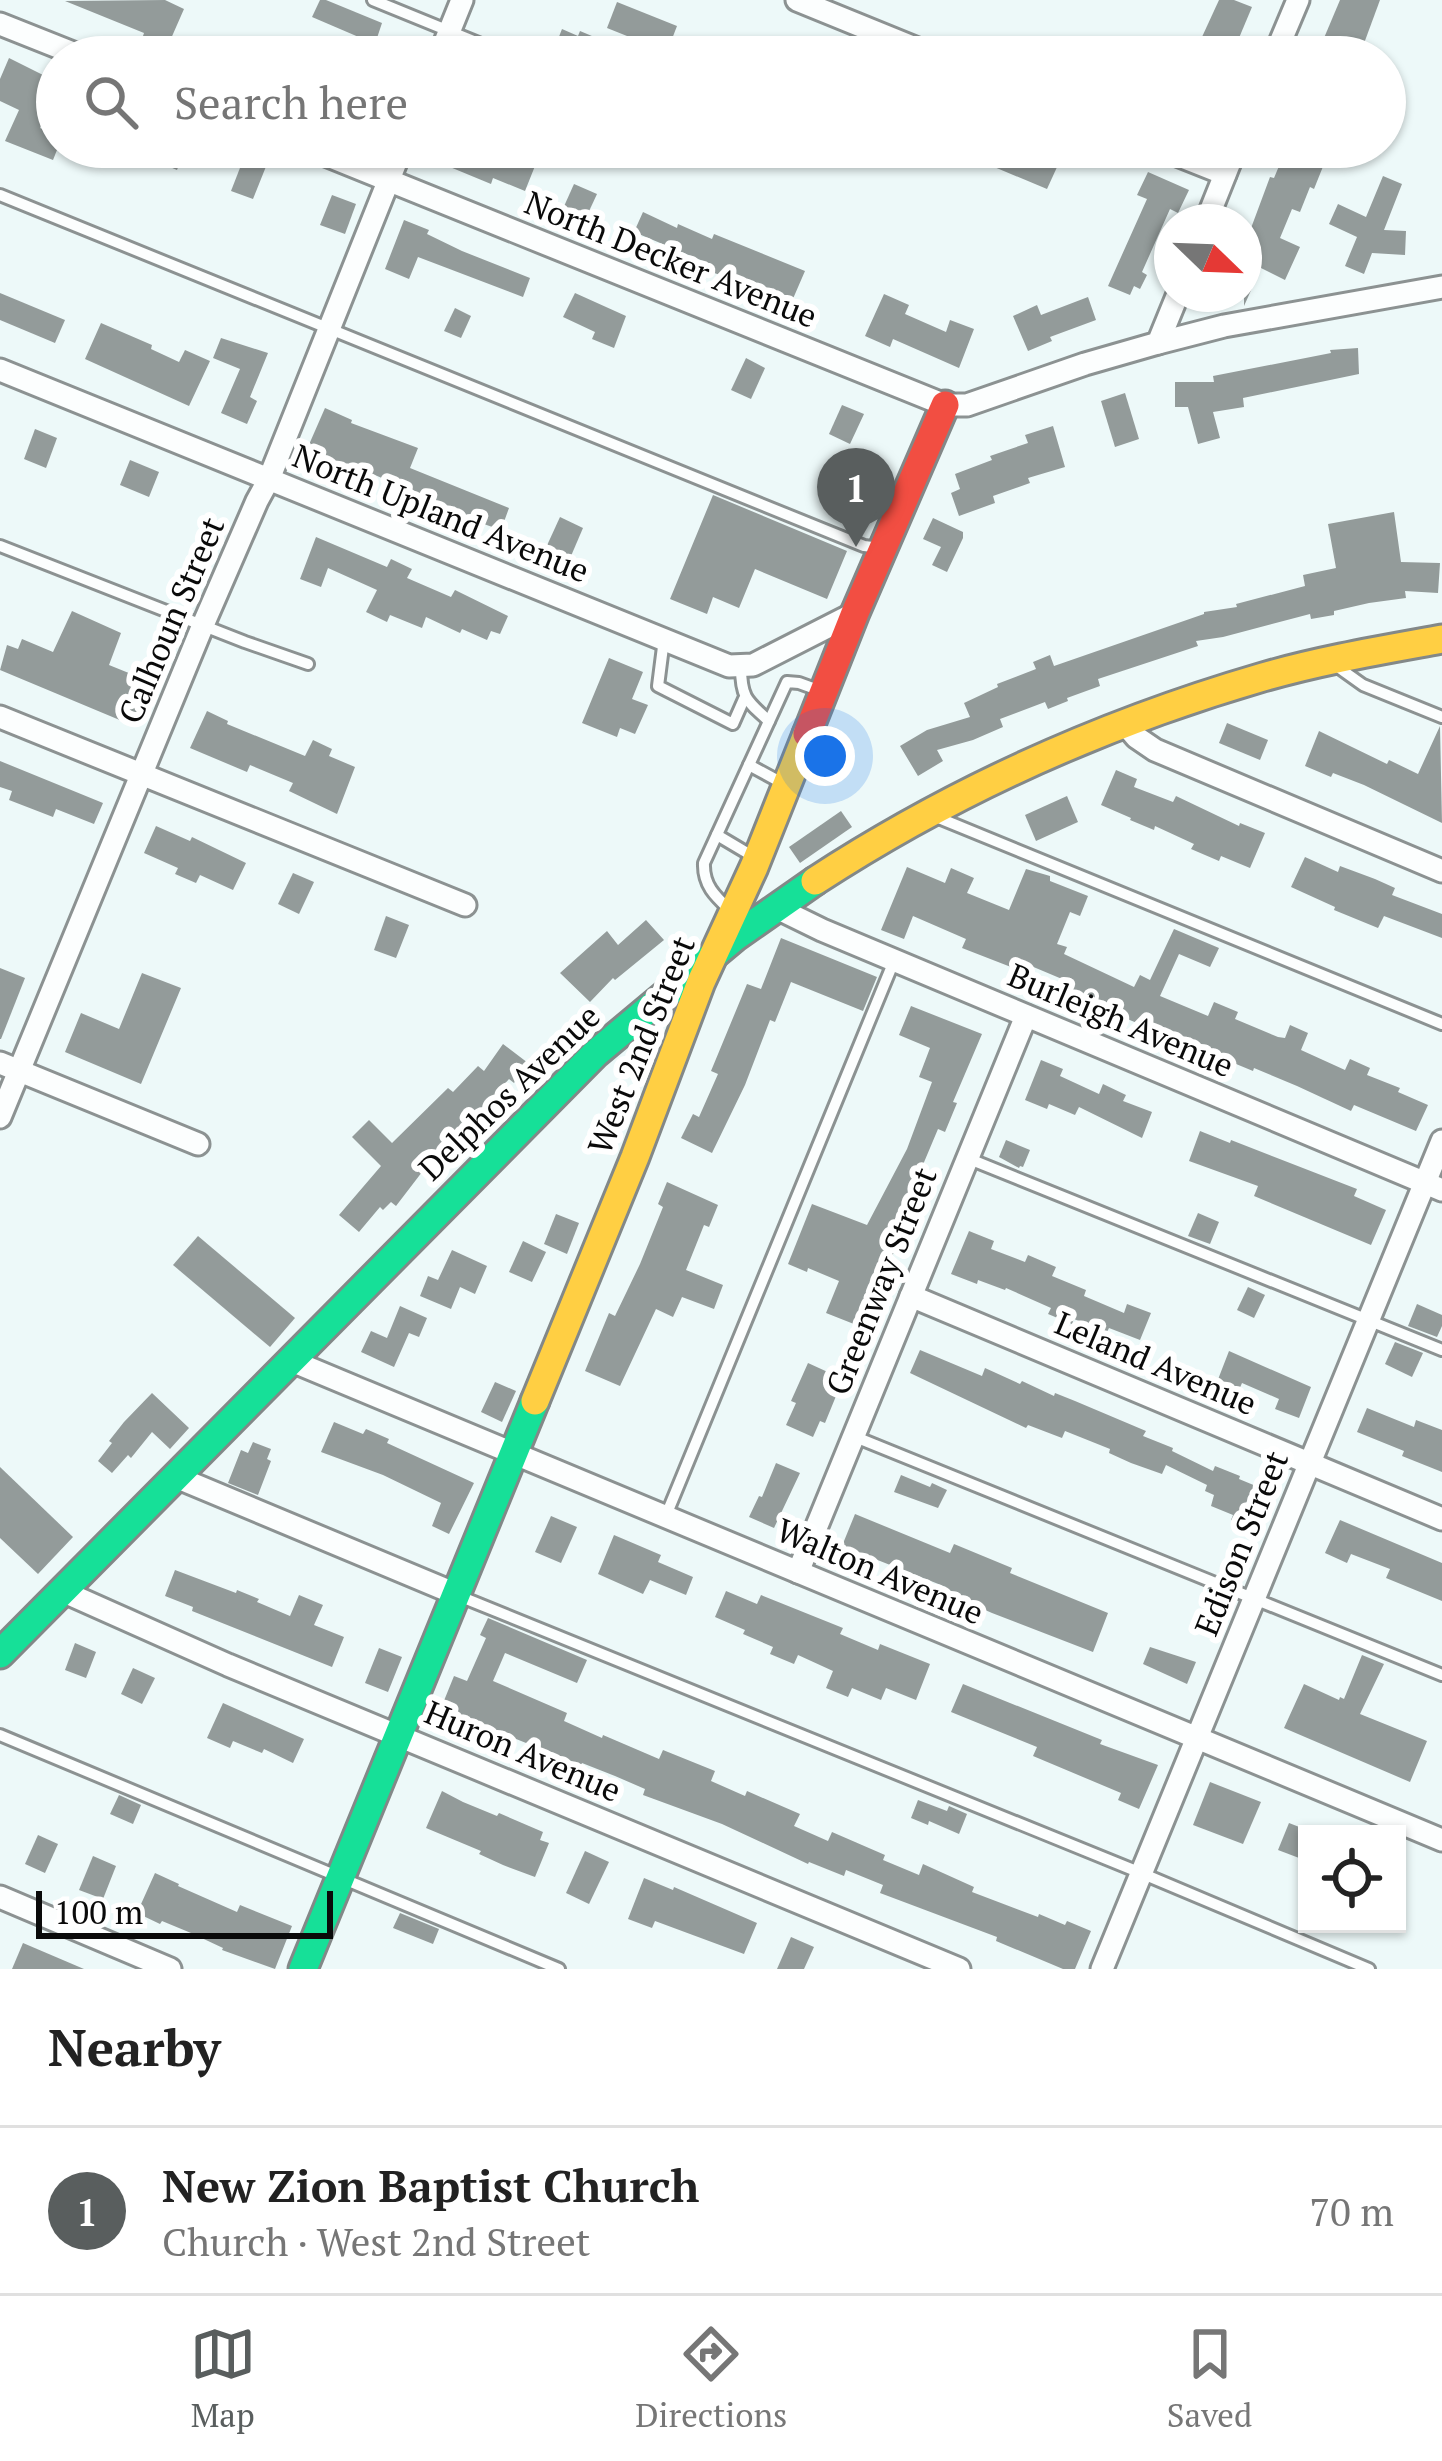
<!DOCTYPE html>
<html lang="en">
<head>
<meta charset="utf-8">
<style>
  :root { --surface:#fff; --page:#f6f6f6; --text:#222; --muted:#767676; --line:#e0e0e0; --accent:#595e5e }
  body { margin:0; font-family:"PT Serif",serif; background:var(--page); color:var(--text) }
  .controls { position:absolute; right:36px; bottom:36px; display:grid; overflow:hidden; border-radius:0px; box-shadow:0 3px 9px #0004 }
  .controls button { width:108px; height:108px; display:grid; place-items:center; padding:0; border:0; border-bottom:3px solid var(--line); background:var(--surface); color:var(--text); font:60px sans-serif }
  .compass { position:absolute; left:1154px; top:204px; width:108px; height:108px; border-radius:50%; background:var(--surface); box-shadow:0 3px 9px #0004; rotate:113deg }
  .scale { position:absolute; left:36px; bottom:30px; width:297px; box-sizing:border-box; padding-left:12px; border:6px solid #0a0a0a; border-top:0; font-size:33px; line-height:42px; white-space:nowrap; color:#0a0a0a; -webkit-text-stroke:9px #fff; paint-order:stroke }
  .you { position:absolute; left:825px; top:756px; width:42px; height:42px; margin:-30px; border:9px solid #fff; border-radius:50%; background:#1a73e8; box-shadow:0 0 0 18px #1a73e833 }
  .badge { display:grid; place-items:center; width:78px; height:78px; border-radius:50%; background:var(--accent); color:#fff; font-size:39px; font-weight:700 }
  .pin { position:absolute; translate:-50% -99px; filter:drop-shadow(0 3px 6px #0008) }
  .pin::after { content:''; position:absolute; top:63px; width:42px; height:36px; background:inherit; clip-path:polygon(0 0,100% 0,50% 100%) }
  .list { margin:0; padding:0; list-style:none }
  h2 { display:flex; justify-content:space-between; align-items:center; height:156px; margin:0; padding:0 48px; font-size:51px }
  h2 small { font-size:39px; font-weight:400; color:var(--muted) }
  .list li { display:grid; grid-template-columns:78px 1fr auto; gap:36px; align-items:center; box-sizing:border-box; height:168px; padding:0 48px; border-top:3px solid var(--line) }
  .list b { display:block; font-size:45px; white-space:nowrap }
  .list p { margin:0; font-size:39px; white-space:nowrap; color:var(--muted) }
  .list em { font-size:39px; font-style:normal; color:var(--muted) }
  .icon { flex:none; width:66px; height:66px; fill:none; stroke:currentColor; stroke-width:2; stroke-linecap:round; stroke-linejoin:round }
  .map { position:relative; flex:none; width:1442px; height:1969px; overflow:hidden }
  .search { position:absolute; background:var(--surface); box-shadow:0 3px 9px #0004; left:36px; right:36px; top:36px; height:132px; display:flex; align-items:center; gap:30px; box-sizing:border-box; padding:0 42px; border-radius:66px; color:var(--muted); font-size:45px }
  .sheet { height:324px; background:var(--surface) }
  nav { display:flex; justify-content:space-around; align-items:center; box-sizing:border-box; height:168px; border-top:3px solid var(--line); background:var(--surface); font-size:33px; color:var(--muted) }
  nav a { display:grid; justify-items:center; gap:6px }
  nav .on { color:var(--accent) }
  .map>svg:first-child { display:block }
  .building { fill:#939b9a }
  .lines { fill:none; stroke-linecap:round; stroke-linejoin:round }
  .lane-casing { stroke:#8c9292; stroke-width:16 }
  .street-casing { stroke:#8c9292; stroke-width:27 }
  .fast-casing { stroke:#838888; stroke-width:33 }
  .slow-casing { stroke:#838888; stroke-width:33 }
  .jam-casing { stroke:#838888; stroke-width:33 }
  .lane { stroke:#fcfefe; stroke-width:10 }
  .street { stroke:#fcfefe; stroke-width:21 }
  .fast { stroke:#16e098; stroke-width:27 }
  .slow { stroke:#ffcf43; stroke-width:27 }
  .jam { stroke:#f24e42; stroke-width:27 }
  .labels { text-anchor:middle; stroke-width:12; stroke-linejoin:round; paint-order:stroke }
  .street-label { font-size:33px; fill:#0a0a0a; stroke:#fff }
</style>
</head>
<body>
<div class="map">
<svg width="1442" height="1969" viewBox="0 0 1442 1969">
  <rect width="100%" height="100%" fill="#edf9f9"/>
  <!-- building -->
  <g class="building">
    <polygon points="165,0 184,9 166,50 142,39 144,33 65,1"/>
    <polygon points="320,0 326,0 382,23 375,44 312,17"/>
    <polygon points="1219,0 1234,0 1252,7 1231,57 1210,57 1196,50"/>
    <polygon points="1340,0 1380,0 1359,57 1316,57"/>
    <polygon points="617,2 677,26 667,52 607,28"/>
    <polygon points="562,29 578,36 580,31 599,39 592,57 551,57"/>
    <polygon points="9,58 57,82 57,91 40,128 57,135 57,150 53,160 5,141 19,110 0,101 0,79"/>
    <polygon points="123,147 186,147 177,170"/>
    <polygon points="439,147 506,147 503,153 535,166 525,191 493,178 491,184 433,160"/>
    <polygon points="986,147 1046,147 1063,154 1047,189 980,161"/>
    <polygon points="1287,147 1309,147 1307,152 1326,159 1314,189 1310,187 1300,212 1292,209 1280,238 1300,247 1285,280 1261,268 1244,306 1244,247 1270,177 1274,178"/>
    <polygon points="245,155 267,164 253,199 231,191"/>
    <polygon points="1148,172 1189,190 1178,213 1170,209 1142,272 1147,275 1140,289 1134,286 1130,295 1108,286 1147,199 1137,195"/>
    <polygon points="1383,176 1402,184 1384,230 1406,231 1405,255 1372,253 1364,274 1345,266 1357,237 1329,224 1338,204 1366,217"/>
    <polygon points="574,184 597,194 584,222 561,213"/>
    <polygon points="332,195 356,204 345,234 320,225"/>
    <polygon points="643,212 677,228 678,224 712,239 714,234 805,271 792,301 762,287 760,290 701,268 703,261 634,232"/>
    <polygon points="404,220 429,230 427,234 462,251 530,278 523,297 418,257 409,279 385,269"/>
    <polygon points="0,293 65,320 55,343 0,320"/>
    <polygon points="575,293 626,316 614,348 592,339 595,332 563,317"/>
    <polygon points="884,294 909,305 905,314 946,332 950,320 974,329 959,368 893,339 890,347 865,336"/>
    <polygon points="1088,297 1096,320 1050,337 1052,341 1028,351 1013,316 1037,305 1041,315"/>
    <polygon points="455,308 471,316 461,338 444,331"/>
    <polygon points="101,323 152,345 151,349 179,362 185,350 210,361 189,406 85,359"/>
    <polygon points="221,338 268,353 250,397 257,401 247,424 221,413 240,369 213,358"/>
    <polygon points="1358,348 1359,374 1243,398 1244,407 1213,412 1220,438 1198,444 1188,407 1175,407 1175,382 1214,382 1213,376 1331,353 1330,350"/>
    <polygon points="746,358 765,368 751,399 731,390"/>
    <polygon points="1125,393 1139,439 1115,447 1101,401"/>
    <polygon points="842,405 864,414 850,444 829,434"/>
    <polygon points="325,408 352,420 351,423 418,448 410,468 509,508 501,530 412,499 414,492 368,472 364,480 304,456"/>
    <polygon points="1053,426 1065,467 1028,478 1030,483 993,496 995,503 959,516 951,493 960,489 955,474 992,460 990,456 1028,443 1025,435"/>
    <polygon points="35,429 57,438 46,468 24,459"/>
    <polygon points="130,460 159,472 149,497 120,485"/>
    <polygon points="713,495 847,551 827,599 755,569 739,608 713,597 707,614 670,599"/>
    <polygon points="1394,512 1401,562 1440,563 1438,593 1405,591 1406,598 1369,603 1334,611 1334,615 1311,619 1310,614 1223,637 1196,641 1198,646 1098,679 1100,686 1067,698 1068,701 1048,709 1045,702 1000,719 1003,727 973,740 937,750 943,761 918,776 900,746 927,730 970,717 964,703 998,687 997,684 1036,669 1033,662 1050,655 1054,666 1204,614 1204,612 1237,607 1236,604 1305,586 1303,575 1336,568 1328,524"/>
    <polygon points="560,517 583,528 568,563 544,552"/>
    <polygon points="933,518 963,532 963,538 947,572 932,565 941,547 923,539"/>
    <polygon points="316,537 387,567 391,559 412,569 407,578 451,597 455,590 508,616 500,634 491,631 487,640 462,629 460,633 426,617 422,628 390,615 387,622 366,612 377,590 328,568 321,587 300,579"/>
    <polygon points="72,611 121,633 109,665 151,682 134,726 0,670 7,645 18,649 22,639 53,652"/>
    <polygon points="609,658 643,672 632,699 648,705 635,734 620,728 617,737 582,723"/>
    <polygon points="207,711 228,721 227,724 305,756 313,740 332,749 329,756 355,767 337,814 289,791 293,783 250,765 247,772 190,748"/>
    <polygon points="1227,723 1268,740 1260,760 1219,743"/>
    <polygon points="1440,726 1442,823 1364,785 1333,773 1331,777 1305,766 1319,731 1387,764 1389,760 1418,774"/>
    <polygon points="0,761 103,803 94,824 56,809 53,817 9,800 12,791 0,787"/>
    <polygon points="1116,770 1137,779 1134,787 1173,802 1176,796 1239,826 1240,823 1265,833 1250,868 1221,856 1219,861 1191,849 1194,844 1155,826 1154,830 1130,820 1131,818 1101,805"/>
    <polygon points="1067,796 1078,822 1036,841 1025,815"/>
    <polygon points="841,811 852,827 800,863 789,847"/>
    <polygon points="156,826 190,841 192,837 246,863 233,890 200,875 196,883 175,874 178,868 144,853"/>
    <polygon points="1305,857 1338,872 1340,866 1375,879 1395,888 1392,895 1442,914 1442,938 1384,916 1378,928 1334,910 1335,907 1291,887"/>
    <polygon points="907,867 945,883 951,868 974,878 967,893 1009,910 1026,869 1050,876 1050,881 1088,896 1080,916 1070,912 1057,944 1067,947 1064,954 1134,987 1140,975 1150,980 1174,929 1219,948 1210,967 1179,954 1160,996 1208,1016 1214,1002 1238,1012 1235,1019 1278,1037 1285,1038 1290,1025 1308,1033 1301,1050 1345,1070 1350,1059 1370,1068 1367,1075 1400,1088 1398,1092 1428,1105 1416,1131 1354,1105 1351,1111 1297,1086 1254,1068 1253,1071 1079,999 1057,989 1062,979 1024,963 1021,971 962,948 966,939 913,916 904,939 881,930"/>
    <polygon points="293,873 314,882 299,914 278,904"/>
    <polygon points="386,916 409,925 396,958 374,950"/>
    <polygon points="646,920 664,940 615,980 613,978 590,1002 560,973 607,931 618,945"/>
    <polygon points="781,938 877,977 863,1011 791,982 775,1022 770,1020 745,1085 712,1153 681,1138 693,1114 699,1117 718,1074 711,1071 747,984 761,989"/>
    <polygon points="0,968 25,978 1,1039 0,1039"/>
    <polygon points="142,973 181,988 141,1084 65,1052 81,1013 119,1029"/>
    <polygon points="911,1006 982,1034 953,1102 957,1103 945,1132 938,1129 906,1205 915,1209 908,1225 905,1224 864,1328 826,1313 839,1281 808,1268 807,1272 788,1264 812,1204 867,1225 907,1149 932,1082 919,1077 930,1048 899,1035"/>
    <polygon points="503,1044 528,1063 514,1083 509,1079 454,1141 434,1161 432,1159 396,1206 391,1202 383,1210 380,1207 359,1232 339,1215 381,1166 352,1137 369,1120 392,1143 448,1088 453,1092 478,1066 484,1071"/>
    <polygon points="1041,1060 1063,1069 1060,1076 1099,1094 1103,1084 1126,1095 1123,1101 1152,1112 1142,1138 1079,1107 1075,1115 1049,1104 1047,1109 1025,1100"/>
    <polygon points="1200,1131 1230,1143 1231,1140 1357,1189 1354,1196 1386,1210 1371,1245 1254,1196 1258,1186 1189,1161"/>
    <polygon points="1006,1140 1030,1150 1023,1167 1020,1166 1019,1168 999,1157"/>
    <polygon points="667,1182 718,1205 709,1227 704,1225 686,1270 723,1285 714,1309 682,1297 673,1317 656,1309 620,1386 585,1371 609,1313 615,1316 640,1264 663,1207 658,1204"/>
    <polygon points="1198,1213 1219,1222 1210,1244 1188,1236"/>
    <polygon points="556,1214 579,1223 567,1254 544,1244"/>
    <polygon points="969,1231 994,1241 991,1249 1025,1262 1028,1255 1056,1267 1052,1276 1086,1290 1084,1296 1124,1313 1127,1304 1151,1313 1140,1340 1109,1328 1107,1332 1074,1319 1072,1324 1048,1314 1051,1308 1006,1288 1005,1290 978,1280 977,1284 951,1274"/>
    <polygon points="198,1236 295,1318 270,1347 173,1265"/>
    <polygon points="523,1241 546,1252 532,1282 509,1272"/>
    <polygon points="452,1250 487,1266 475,1294 460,1287 451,1309 420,1296 428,1276 438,1280"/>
    <polygon points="1248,1287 1265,1295 1254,1318 1237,1310"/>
    <polygon points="1417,1304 1442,1315 1442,1326 1437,1337 1408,1326"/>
    <polygon points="400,1306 427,1318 419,1337 409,1333 394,1367 361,1352 371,1331 387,1338"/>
    <polygon points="1395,1342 1423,1353 1412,1377 1385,1364"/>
    <polygon points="920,1350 982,1376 985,1368 1020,1384 1022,1381 1054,1396 1055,1393 1075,1401 1146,1431 1143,1436 1173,1448 1172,1451 1213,1471 1215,1466 1240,1476 1239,1479 1268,1491 1253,1529 1231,1520 1233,1515 1211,1506 1214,1495 1205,1491 1207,1485 1166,1465 1162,1474 1131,1463 1109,1453 1110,1449 1065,1431 1062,1438 1028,1425 1026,1428 910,1373"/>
    <polygon points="1229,1351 1311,1387 1299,1418 1275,1409 1279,1399 1242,1383 1239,1390 1217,1382"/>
    <polygon points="808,1363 843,1379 825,1423 820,1421 813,1437 786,1425 796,1403 791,1401"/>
    <polygon points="495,1382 516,1391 502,1422 481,1412"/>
    <polygon points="152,1393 189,1428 170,1449 152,1432 131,1458 128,1455 112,1473 98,1461 112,1443 109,1441 124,1422"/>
    <polygon points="1367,1408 1414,1427 1416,1420 1442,1430 1442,1472 1402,1456 1404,1451 1357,1432"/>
    <polygon points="334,1422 363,1434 366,1429 389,1439 387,1443 474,1483 449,1534 432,1526 441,1503 383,1475 321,1452"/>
    <polygon points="253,1442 271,1449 267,1459 271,1461 258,1495 228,1483 241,1450 248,1453"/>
    <polygon points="776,1463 800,1473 774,1528 749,1517 759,1496 762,1497"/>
    <polygon points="0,1467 73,1537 38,1574 0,1538"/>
    <polygon points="901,1475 930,1487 932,1483 947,1490 938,1508 894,1492"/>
    <polygon points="855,1514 950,1553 954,1544 1012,1568 1010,1573 1108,1613 1093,1652 992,1613 944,1592 946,1587 842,1546"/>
    <polygon points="551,1516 577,1527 561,1563 535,1552"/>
    <polygon points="1340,1520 1442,1563 1442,1601 1386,1578 1390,1569 1351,1554 1347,1563 1325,1553"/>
    <polygon points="614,1535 661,1555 658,1562 693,1577 686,1595 650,1580 643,1594 598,1574"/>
    <polygon points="175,1570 236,1593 237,1590 259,1599 257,1602 290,1616 299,1595 323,1605 314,1625 344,1637 332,1667 192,1611 193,1607 165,1596"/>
    <polygon points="726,1591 757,1604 761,1595 843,1628 840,1634 878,1650 880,1644 930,1664 916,1700 886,1688 881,1700 852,1688 848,1697 826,1688 833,1671 798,1655 794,1664 770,1654 773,1647 743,1634 745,1630 715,1617"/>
    <polygon points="488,1618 587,1660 577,1683 505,1653 493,1681 567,1713 564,1721 602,1738 603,1735 659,1759 663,1750 715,1771 711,1781 745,1796 747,1791 800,1814 794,1826 828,1841 832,1832 885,1855 883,1860 919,1875 923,1864 974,1887 972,1892 1038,1917 1039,1914 1065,1925 1067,1921 1091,1931 1075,1969 1063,1969 996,1941 997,1937 880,1893 883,1885 846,1870 844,1876 809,1862 808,1864 722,1824 643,1795 645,1789 615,1776 582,1763 581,1765 494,1730 493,1734 439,1713 454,1676 467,1681 486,1638 480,1635"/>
    <polygon points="75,1643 96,1652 86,1678 65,1670"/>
    <polygon points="1150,1647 1196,1662 1187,1684 1143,1664"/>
    <polygon points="379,1648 402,1657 388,1692 365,1683"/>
    <polygon points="1362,1655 1384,1664 1360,1714 1427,1741 1410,1782 1284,1728 1304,1684 1339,1700 1340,1697 1344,1699"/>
    <polygon points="133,1668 155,1678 142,1704 121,1694"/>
    <polygon points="963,1684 1102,1740 1100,1744 1158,1765 1139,1809 1118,1800 1121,1793 1033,1756 1037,1747 951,1712"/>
    <polygon points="223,1703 304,1739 293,1763 264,1749 262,1753 233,1741 230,1748 207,1738"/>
    <polygon points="1210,1782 1261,1802 1243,1844 1193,1825"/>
    <polygon points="442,1791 463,1802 497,1816 499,1813 543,1832 540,1840 549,1843 535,1877 503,1865 479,1854 481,1851 426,1828"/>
    <polygon points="119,1795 141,1805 133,1824 110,1814"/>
    <polygon points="918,1800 947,1811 949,1806 967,1814 959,1834 929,1821 928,1825 911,1818"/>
    <polygon points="1289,1823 1307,1830 1307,1861 1278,1850"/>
    <polygon points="38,1835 58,1844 45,1873 25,1864"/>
    <polygon points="585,1851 609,1862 589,1904 566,1893"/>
    <polygon points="93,1856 116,1866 103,1899 79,1890"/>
    <polygon points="155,1873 179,1884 178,1886 237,1912 240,1905 292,1926 275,1969 222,1950 223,1948 191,1933 162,1921 160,1924 137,1913"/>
    <polygon points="644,1878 673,1890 674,1887 757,1923 744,1954 655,1921 652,1928 628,1919"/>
    <polygon points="400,1913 439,1929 433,1944 393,1928"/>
    <polygon points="791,1937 814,1947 804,1969 777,1969"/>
    <polygon points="23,1943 84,1969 12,1969"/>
  </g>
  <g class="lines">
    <defs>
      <g id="lane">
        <polyline points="373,0 513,57"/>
        <polyline points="0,195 864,546 882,548"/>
        <polyline points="0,546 245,642 308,664"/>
        <polyline points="664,639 658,686 733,724 744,699"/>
        <polyline points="1335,665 1363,685 1442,717"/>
        <path d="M741 667C741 698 747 701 769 721"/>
        <polyline points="749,765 784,784"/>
        <polyline points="934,816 1442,1024"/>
        <polyline points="717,835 754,857"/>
        <path d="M732 912C716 897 703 886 704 863L787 682 799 683 821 691"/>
        <polyline points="967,1158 1442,1350"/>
        <polyline points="853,1436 1442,1675"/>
        <polyline points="665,1518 894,961"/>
        <polyline points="459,1596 1141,1873 1369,1969"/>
        <polyline points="0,1735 559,1969"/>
      </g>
      <g id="street">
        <polyline points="797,0 937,57"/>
        <polyline points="0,24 83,57"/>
        <polyline points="439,57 462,0"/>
        <polyline points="1274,57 1298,0"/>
        <polyline points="306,147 945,405 967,405 1085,364 1158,343 1178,294"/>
        <polyline points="1157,147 1225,174"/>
        <polyline points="1206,222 1236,147"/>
        <polyline points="1158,343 1224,326 1442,287"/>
        <polyline points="0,370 729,666 753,665 855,613"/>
        <polyline points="0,717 465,905"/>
        <polyline points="1124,723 1136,737 1155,750 1442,871"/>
        <polyline points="775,907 822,930 1442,1190"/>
        <polyline points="0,1063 198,1144"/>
        <polyline points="0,1117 203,625 257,501 269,479 402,147"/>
        <polyline points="911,1296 1442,1519"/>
        <polyline points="292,1361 1442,1840"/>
        <polyline points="176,1477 456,1594"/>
        <polyline points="798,1572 1026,1016"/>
        <polyline points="62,1591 228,1665 959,1969"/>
        <polyline points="0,1897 170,1969"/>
        <polyline points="1102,1969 1442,1141"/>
      </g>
      <g id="fast">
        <polyline points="0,1654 596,1053 735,937 815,881"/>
        <polyline points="303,1969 535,1401"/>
      </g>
      <g id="slow">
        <path d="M815 881C953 791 1105 723 1263 677 1322 660 1382 650 1442 639"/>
        <polyline points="535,1401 635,1157 701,982 754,867 807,734"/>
      </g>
      <polyline id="jam" points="807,734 855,613 945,405"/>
    </defs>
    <!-- lane casing -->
    <use href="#lane" class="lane-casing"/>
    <!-- street casing -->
    <use href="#street" class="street-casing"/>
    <!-- fast casing -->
    <use href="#fast" class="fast-casing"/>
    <!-- slow casing -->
    <use href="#slow" class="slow-casing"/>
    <!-- jam casing -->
    <use href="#jam" class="jam-casing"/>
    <!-- lane -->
    <use href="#lane" class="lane"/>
    <!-- street -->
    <use href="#street" class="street"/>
    <!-- fast -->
    <use href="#fast" class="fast"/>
    <!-- slow -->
    <use href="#slow" class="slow"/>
    <!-- jam -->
    <use href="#jam" class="jam"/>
  </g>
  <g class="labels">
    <!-- street labels -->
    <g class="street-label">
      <text transform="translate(671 259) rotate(22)" y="12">North Decker Avenue</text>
      <text transform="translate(441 513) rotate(22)" y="12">North Upland Avenue</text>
      <text transform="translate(171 620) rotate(-67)" y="12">Calhoun Street</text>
      <text transform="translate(1121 1020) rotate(23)" y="12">Burleigh Avenue</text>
      <text transform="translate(641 1045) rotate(-68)" y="12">West 2nd Street</text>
      <text transform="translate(509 1092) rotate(-44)" y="12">Delphos Avenue</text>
      <text transform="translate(881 1281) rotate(-68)" y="12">Greenway Street</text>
      <text transform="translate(1156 1363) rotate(23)" y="12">Leland Avenue</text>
      <text transform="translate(1241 1543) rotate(-68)" y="12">Edison Street</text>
      <text transform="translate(880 1571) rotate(23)" y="12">Walton Avenue</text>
      <text transform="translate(523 1751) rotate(23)" y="12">Huron Avenue</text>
    </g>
  </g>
</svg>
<div class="controls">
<button><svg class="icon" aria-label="locate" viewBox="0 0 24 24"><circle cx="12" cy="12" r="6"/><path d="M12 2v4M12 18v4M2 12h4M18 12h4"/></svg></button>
</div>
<svg class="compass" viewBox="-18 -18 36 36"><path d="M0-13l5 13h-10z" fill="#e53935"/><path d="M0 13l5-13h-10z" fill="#767676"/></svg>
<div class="scale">100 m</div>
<div class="you"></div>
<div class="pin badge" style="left:856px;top:547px">1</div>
<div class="search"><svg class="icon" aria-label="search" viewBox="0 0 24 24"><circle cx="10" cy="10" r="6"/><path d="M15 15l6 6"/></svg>Search here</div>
</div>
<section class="sheet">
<h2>Nearby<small></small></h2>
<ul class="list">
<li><span class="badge">1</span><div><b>New Zion Baptist Church</b><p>Church · West 2nd Street</p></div><em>70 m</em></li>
</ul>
</section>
<nav>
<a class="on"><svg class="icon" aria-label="map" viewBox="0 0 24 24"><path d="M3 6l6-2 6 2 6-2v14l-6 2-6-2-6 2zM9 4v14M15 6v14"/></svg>Map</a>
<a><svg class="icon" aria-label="directions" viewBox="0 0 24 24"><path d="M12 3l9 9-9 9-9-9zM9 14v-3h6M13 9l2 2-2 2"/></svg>Directions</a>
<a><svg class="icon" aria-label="saved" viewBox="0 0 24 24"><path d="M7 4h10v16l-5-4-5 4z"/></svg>Saved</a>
</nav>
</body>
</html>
